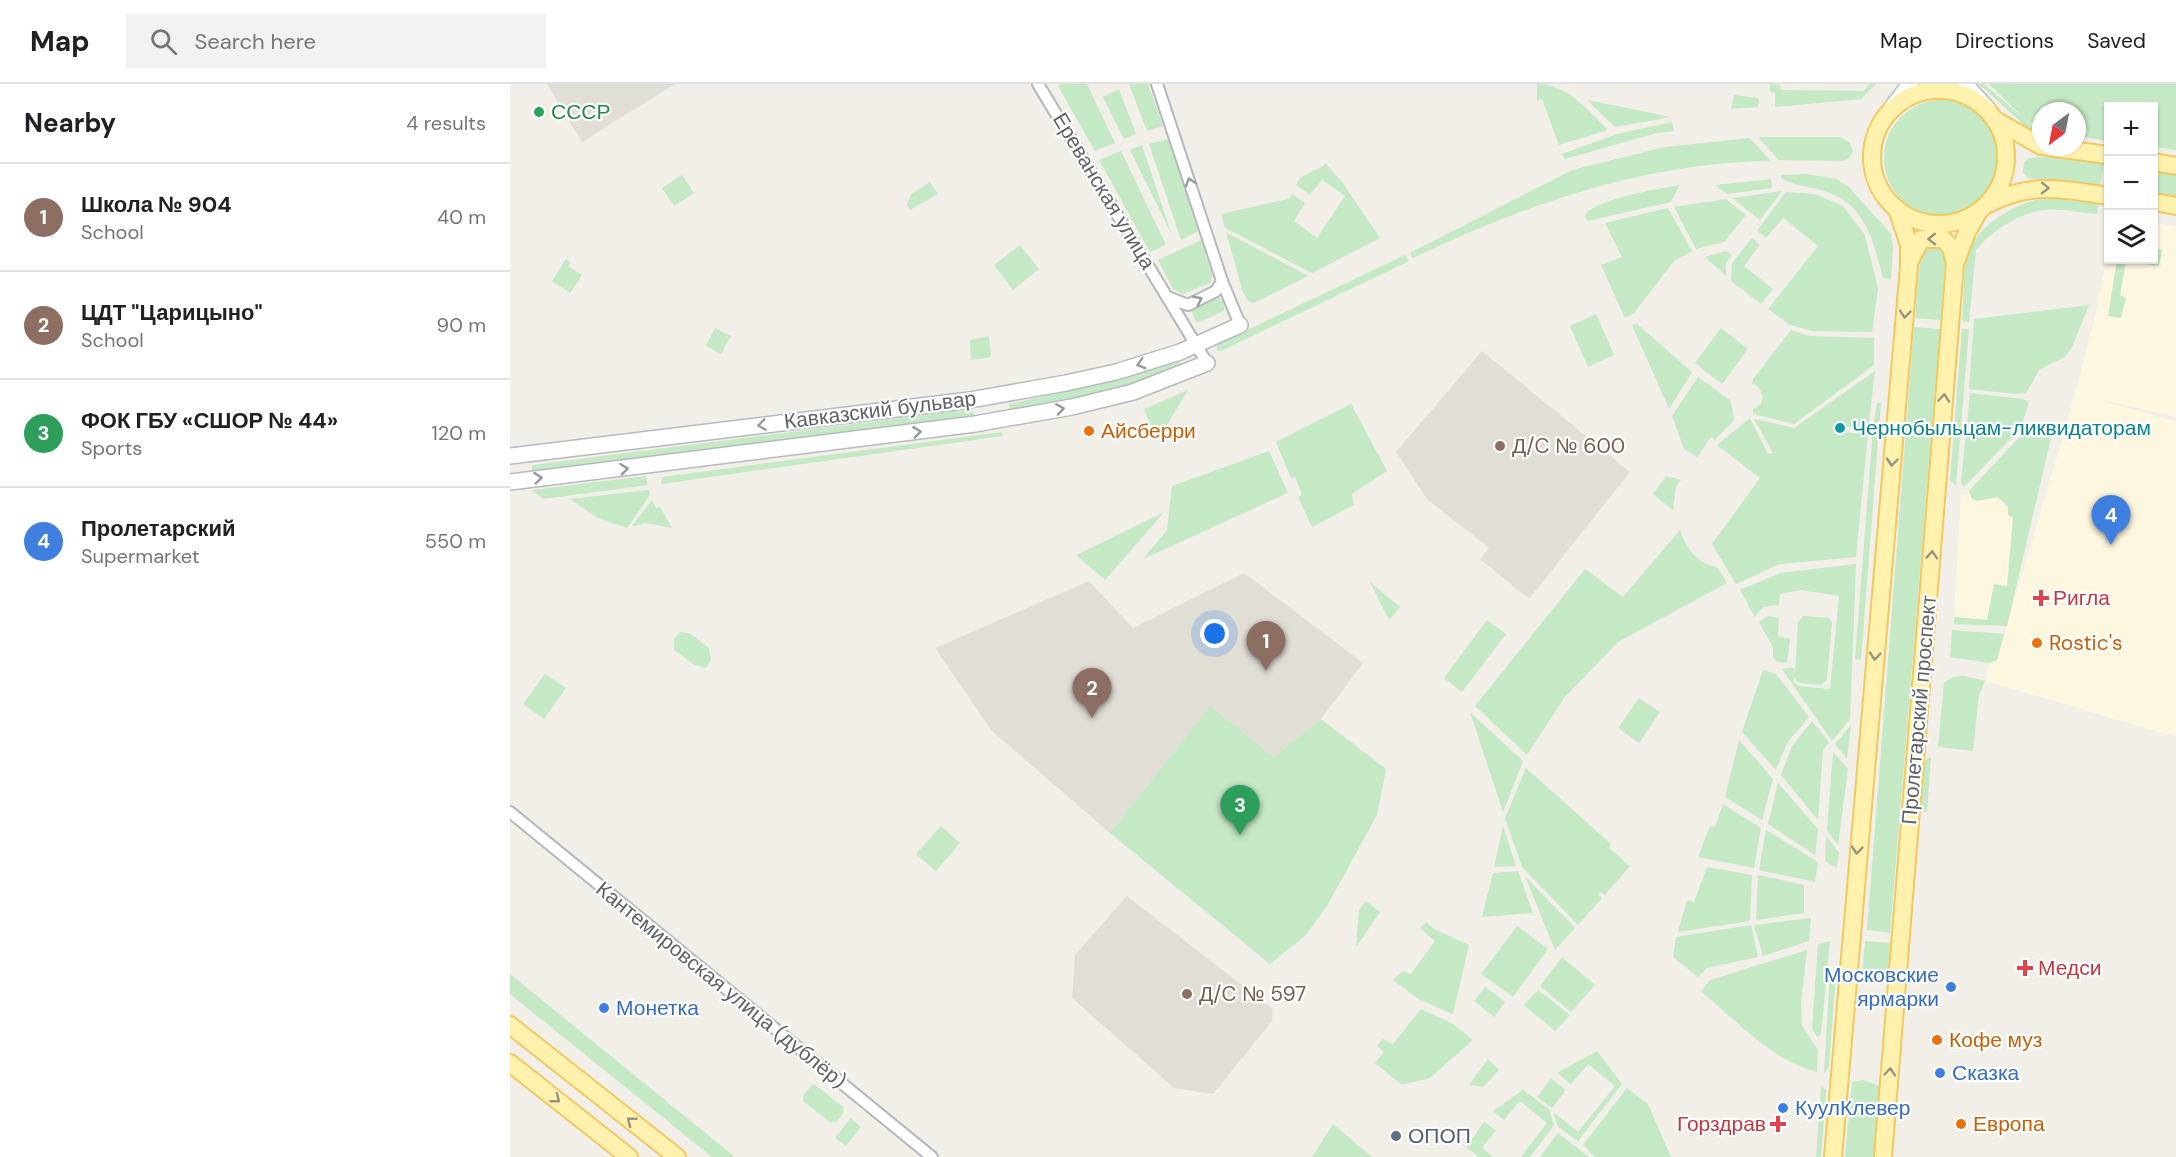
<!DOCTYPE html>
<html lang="en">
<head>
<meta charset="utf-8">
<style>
  :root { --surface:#fff; --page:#f2f2f2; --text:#202124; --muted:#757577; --line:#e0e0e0; --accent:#ea4335 }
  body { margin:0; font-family:"DM Sans",sans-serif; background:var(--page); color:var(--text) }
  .controls { position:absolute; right:18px; top:18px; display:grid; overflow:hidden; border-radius:0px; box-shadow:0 2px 4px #0004 }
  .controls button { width:54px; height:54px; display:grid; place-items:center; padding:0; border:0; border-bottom:2px solid var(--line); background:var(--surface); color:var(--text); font:30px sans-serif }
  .compass { position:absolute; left:1522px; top:18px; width:54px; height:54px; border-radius:50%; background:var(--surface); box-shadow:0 2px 4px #0004; rotate:212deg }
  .you { position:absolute; left:705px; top:550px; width:21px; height:21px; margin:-15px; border:4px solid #fff; border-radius:50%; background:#1a73e8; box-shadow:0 0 0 9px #1a73e833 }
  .badge { display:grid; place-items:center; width:39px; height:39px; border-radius:50%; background:var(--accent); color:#fff; font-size:20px; font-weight:700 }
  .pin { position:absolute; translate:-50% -50px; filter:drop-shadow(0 2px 3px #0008) }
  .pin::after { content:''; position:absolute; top:32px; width:21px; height:18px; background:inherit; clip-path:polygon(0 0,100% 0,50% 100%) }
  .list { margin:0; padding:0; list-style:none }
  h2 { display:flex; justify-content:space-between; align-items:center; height:78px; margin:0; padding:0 24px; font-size:26px }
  h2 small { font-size:20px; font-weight:400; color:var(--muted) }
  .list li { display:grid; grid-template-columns:39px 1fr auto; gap:18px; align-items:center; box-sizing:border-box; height:108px; padding:0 24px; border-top:2px solid var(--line) }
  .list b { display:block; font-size:22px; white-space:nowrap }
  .list p { margin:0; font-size:20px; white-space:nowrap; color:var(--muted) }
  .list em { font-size:20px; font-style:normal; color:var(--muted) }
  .icon { flex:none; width:33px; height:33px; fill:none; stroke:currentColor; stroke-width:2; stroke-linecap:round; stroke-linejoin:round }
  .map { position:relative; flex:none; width:1666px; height:1073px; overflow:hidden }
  header { display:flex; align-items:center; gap:36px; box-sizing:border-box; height:84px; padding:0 30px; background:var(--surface); border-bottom:2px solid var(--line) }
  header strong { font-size:28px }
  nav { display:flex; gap:33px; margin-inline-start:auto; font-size:21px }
  .search { width:420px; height:54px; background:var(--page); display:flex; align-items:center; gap:15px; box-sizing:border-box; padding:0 21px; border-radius:0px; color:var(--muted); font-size:22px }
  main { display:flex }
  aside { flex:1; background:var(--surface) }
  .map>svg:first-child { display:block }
  .commercial { fill:#fef7e0 }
  .education { fill:#e1ded6 }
  .green { fill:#c5e8c5 }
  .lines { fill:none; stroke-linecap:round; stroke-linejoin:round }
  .street-casing { stroke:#b5b8bc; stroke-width:14 }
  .secondary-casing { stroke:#b6babf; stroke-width:18 }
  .primary-casing { stroke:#f2c960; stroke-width:20 }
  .street { stroke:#fff; stroke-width:10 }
  .secondary { stroke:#fff; stroke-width:15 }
  .primary { stroke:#fff2af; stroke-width:16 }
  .oneway { stroke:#979a9d }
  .oneway2 { stroke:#979581 }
  .leisure-dot { fill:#2e9e5b; stroke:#fff; stroke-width:2 }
  .culture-dot { fill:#0f9aa8; stroke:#fff; stroke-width:2 }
  .food-dot { fill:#e8710a; stroke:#fff; stroke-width:2 }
  .education-dot { fill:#8d6e63; stroke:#fff; stroke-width:2 }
  .health-dot { fill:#e0444e; stroke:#fff; stroke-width:2 }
  .shop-dot { fill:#3f7fe0; stroke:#fff; stroke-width:2 }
  .service-dot { fill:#5c6f8a; stroke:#fff; stroke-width:2 }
  .labels { text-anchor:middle; stroke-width:4.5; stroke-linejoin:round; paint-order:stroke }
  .leisure-label { font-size:21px; fill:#27864d; stroke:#fff; text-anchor:start }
  .street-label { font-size:21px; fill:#5f6368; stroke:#fff }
  .culture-label { font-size:21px; fill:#0d838f; stroke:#fff; text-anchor:start }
  .food-label { font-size:21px; fill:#c56008; stroke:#fff; text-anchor:start }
  .education-label { font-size:21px; fill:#785e54; stroke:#fff; text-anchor:start }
  .health-label { font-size:21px; fill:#be3a42; stroke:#fff; text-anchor:start }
  .shop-label { font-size:21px; fill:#366cbe; stroke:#fff; text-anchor:start }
  .service-label { font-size:21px; fill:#4e5e75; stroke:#fff; text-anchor:start }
</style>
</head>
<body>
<header>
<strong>Map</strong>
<div class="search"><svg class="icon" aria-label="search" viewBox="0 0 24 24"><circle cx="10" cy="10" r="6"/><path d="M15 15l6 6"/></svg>Search here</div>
<nav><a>Map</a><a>Directions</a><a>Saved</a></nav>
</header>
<main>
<aside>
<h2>Nearby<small>4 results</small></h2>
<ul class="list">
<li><span class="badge" style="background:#8d6e63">1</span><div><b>Школа № 904</b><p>School</p></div><em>40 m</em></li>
<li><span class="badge" style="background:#8d6e63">2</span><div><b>ЦДТ &quot;Царицыно&quot;</b><p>School</p></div><em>90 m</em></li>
<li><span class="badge" style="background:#2e9e5b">3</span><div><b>ФОК ГБУ «СШОР № 44»</b><p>Sports</p></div><em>120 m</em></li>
<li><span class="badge" style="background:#3f7fe0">4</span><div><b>Пролетарский</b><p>Supermarket</p></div><em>550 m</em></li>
</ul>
</aside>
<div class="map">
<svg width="1666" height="1073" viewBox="0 0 1666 1073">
  <rect width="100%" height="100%" fill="#f1efe8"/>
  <!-- commercial -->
  <g class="commercial">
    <polygon points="1644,139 1666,143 1666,333 1584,314 1666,338 1666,653 1476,597 1479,579 1487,575 1556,342 1585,233 1598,168 1598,176 1644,176"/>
    <polygon points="1451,410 1487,413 1503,434 1497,502 1477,536 1444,533"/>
  </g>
  <!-- education -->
  <g class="education">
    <polygon points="37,0 165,0 72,58"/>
    <polygon points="972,267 1120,388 1019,515 970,475 979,464 917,415 886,368"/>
    <polygon points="734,489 853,579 811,635 764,673 700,622 600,749 482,647 425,564 579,497 623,544"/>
    <polygon points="617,812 763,925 762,937 703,1010 664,1004 562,914 565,871"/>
  </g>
  <!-- green -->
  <g class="green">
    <polygon points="551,0 577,0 605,59 585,67 548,2"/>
    <polygon points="619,0 638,0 653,42 637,47"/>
    <path d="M1027 0C1057 0 1078 26 1098 46L1049 61 1032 15 1027 17Z"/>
    <polygon points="1260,0 1270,1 1271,6 1353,7 1360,0 1366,0 1351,15 1265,23 1265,9 1260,8"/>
    <path d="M1468 0H1474L1531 49V53C1507 38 1490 17 1468 0Z"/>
    <polygon points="1479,0 1666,0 1666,66 1644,63 1644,22 1598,22 1598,57 1567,52 1567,27 1531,27 1531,45 1517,37"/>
    <polygon points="609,5 626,50 614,55 593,13"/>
    <polygon points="1224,11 1249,14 1248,23 1221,25"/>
    <polygon points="1077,16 1161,33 1105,43"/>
    <circle cx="1432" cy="74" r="58"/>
    <polygon points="1162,38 1164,47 1147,49 1055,75 1052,70 1107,50"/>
    <polygon points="1248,53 1330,53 1340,59 1343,68 1338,75 1332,77 1269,76"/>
    <path d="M1240 54 1261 77C1137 78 1013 121 903 174L900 169 1062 86 1155 63Z"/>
    <polygon points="658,55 688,147 671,156 639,60"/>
    <polygon points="632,61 661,149 620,66"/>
    <polygon points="611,67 656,161 640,168 589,76"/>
    <polygon points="1533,73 1594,79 1590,102 1518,94 1513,88 1514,78 1519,74"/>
    <polygon points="816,80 832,98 870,154 802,189 715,144 711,130 778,115 782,110 795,119 784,137 807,154 835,112 812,96 800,111 786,101 790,94"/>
    <polygon points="1644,87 1666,90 1666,114 1644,110"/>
    <path d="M1297 90 1326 95 1338 102 1381 150 1383 164 1381 196 1373 194C1362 152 1355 117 1307 105 1291 101 1286 102 1271 94V91Z"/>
    <polygon points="172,91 184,109 164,122 152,104"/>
    <polygon points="1261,95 1262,104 1217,110 1205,101"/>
    <polygon points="420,98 428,110 400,126 397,121 401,110"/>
    <path d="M1170 101 1161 118 1077 137 1075 132C1081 116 1152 104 1170 101Z"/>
    <polygon points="1272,107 1250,136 1222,114"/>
    <polygon points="1276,108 1305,110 1333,122 1355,151 1368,205 1362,248 1302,247 1280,241 1258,225 1308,162 1273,134 1256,154 1247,147"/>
    <path d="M1538 114 1589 120 1587 130C1571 129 1551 124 1535 126 1511 128 1481 147 1466 166L1459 238 1452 237C1454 215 1452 187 1459 167 1469 139 1512 116 1538 114Z"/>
    <polygon points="1216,115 1236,131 1214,158 1186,165 1164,123"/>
    <polygon points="1158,124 1182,167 1164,177 1124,229 1115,234 1091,181 1112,173 1095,139"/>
    <polygon points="716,148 798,192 744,219 738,217 733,208"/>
    <polygon points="1242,154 1250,161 1234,182 1263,205 1251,220 1221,197 1222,179"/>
    <polygon points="691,156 702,191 700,199 673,210 663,205 648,176"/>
    <polygon points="1431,158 1436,168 1431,236 1405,234 1411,165"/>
    <polygon points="510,161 529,185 503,206 484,181"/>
    <polygon points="1644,164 1652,166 1649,182 1616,177 1610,211 1616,214 1611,234 1598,232 1607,176 1644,176"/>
    <polygon points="1216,167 1222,171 1216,179 1216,192 1195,173"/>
    <polygon points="895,171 899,177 711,267 706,266 708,260"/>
    <polygon points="56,175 60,178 58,182 72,191 60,209 42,197"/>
    <path d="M705 212C713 215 715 219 714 227L687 239 680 225Z"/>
    <polygon points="1579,221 1562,263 1555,273 1530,285 1516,309 1505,310 1459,305 1464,235"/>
    <polygon points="1086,230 1104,271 1078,283 1060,242"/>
    <polygon points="1127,240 1182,288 1159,325 1122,241"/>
    <polygon points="1404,243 1430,245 1380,849 1357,846"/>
    <polygon points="205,244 221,252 211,270 196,262"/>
    <polygon points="1211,244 1238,265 1212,300 1185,279"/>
    <polygon points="1452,245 1459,245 1446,402 1440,396"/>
    <polygon points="1281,246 1299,252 1364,254 1364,281 1284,340 1243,330 1243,325 1251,320 1253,312 1248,302 1242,300 1243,295"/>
    <polygon points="479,252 481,273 461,276 460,256"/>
    <path d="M669 276 672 282C616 305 559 316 500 327L499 320 599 298Z"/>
    <polygon points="1365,287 1358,346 1331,342 1331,348 1358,350 1346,473 1270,480 1226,500 1202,460 1250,394 1207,361 1240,334 1258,370 1263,369 1244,335 1284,344"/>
    <polygon points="1188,293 1221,317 1224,336 1205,356 1201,353 1187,373 1174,365 1162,332"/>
    <polygon points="678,306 647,357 634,325"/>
    <polygon points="1460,309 1513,315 1519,318 1511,344 1454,403 1451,399"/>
    <polygon points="1367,319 1371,319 1351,576 1345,575 1363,344"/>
    <polygon points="841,320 877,387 842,410 844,421 802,443 788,413 792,411 785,393 781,394 766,358"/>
    <polygon points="461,325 465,332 461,336 22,387 22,381"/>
    <polygon points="491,348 493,352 151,400 152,393"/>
    <polygon points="1514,348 1541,354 1497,542 1444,540 1444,533 1477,536 1484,500 1497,502 1503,434 1498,431 1498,422 1488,413 1467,417 1462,415 1459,407"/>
    <polygon points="759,367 778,409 633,475 657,446 662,402"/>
    <polygon points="135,392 138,401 33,415 22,406"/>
    <polygon points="1156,392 1171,396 1166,402 1163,426 1143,410"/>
    <polygon points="139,406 140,411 117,444 88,434 60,415"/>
    <polygon points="142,416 146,424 150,423 162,444 136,439 121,443"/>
    <polygon points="654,428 595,496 566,471 648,431"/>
    <path d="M1170 446C1176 466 1188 479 1208 484L1217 499 1108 558 1054 614 1017 671 965 622 1075 485 1113 513Z"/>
    <polygon points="1346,480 1340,635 1322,657 1272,585 1284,584 1285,591 1288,538 1293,532 1319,534 1322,539 1317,596 1311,601 1289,599 1284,594 1284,598 1289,602 1320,605 1329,512 1291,506 1270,510 1269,521 1253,523 1245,533 1230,506 1270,489"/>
    <polygon points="860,498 890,523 879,536"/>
    <polygon points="1258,532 1269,534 1268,552 1280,555 1277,579 1267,578 1263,573 1263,563 1249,538"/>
    <polygon points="977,536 996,550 952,608 934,594"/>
    <polygon points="1442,546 1494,550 1487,576 1479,579 1440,573"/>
    <polygon points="170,548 179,549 199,564 201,576 196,584 185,581 164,566 164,555"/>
    <polygon points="1253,586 1266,590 1299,633 1277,659 1266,686 1232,648"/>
    <polygon points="35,590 56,604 34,635 13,620"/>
    <polygon points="1454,592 1475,597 1469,611 1463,667 1428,663 1434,599 1442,593"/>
    <polygon points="1129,614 1150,628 1129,659 1108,644"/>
    <polygon points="700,622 764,673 811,635 876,685 867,731 817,822 795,852 760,880 600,749"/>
    <polygon points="960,628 1013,677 993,728"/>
    <polygon points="1302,637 1319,658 1313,666 1308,736 1271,691 1282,662"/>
    <polygon points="1341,641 1337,675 1325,660"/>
    <polygon points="1229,656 1263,695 1252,736 1215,713"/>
    <polygon points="1323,668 1338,685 1328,761 1317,746"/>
    <polygon points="1421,673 1417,728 1409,728 1413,677"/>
    <polygon points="1016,684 1101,760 1099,764 1120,782 1095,811 1090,808 1088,810 1092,814 1068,841 1012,783 995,734"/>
    <polygon points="1268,699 1308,745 1305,771 1258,740"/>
    <polygon points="1213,720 1251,744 1244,784 1188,773 1200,742 1205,743"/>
    <polygon points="431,742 450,759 426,787 406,770"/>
    <polygon points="993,742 1006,782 984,783"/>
    <polygon points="1256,746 1308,778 1305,798 1249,786"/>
    <polygon points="1316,752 1329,769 1327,784 1315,777"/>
    <polygon points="1197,783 1242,791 1240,837 1168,848 1177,816 1184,818"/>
    <polygon points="1008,787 1023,829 972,833 983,789"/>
    <polygon points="1248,791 1294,801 1294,829 1246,836"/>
    <polygon points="1015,792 1065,844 1045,866"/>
    <polygon points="856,817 870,828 846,863 849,826"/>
    <polygon points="1301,834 1299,857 1253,872 1244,841"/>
    <polygon points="916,838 924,845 959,861 943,930 910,916 883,896 893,887 901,890 925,857 910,844"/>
    <polygon points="1241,841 1248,873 1197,884 1188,893 1163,873 1166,853"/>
    <polygon points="1007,842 1038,865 1003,913 971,890"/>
    <polygon points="1320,857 1311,951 1307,953 1302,945 1308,860"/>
    <polygon points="1355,857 1380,859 1378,894 1363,896 1352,892"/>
    <path d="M1297 866 1291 919 1292 942 1308 966 1307 988C1263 977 1225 936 1191 907L1200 896Z"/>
    <polygon points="1052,873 1085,901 1061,928 1030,902"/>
    <polygon points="1320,888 1326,889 1319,982 1314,990"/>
    <polygon points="0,890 225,1073 202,1073 0,910"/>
    <polygon points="975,903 995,918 984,933 964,917"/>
    <polygon points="1028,906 1060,931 1045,947 1014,921"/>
    <polygon points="911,925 943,940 963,956 920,994 892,1001 865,979 874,968 867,962 873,955 883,960"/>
    <polygon points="1087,967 1112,1000 1068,1057 1048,1043 1043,1028 1068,1048 1105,1002 1078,980 1061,1000 1047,989"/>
    <polygon points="978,975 989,986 973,1003 959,1001"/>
    <polygon points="1041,994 1056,1006 1042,1024 1027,1013"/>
    <polygon points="1353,996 1370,1002 1364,1073 1335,1073 1342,998"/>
    <polygon points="305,1001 333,1023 334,1028 326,1038 321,1039 293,1017 293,1012 301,1002"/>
    <polygon points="1311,1003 1316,1005 1316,1010 1311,1073 1306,1073"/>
    <polygon points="1117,1004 1138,1020 1161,1073 1085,1073 1073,1061"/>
    <polygon points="1013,1006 1039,1025 1044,1041 1020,1073 1011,1073 1037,1039 1010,1017 994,1036 983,1027"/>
    <polygon points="341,1034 351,1043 336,1062 325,1054"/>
    <polygon points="974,1038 986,1046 972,1064 983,1073 969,1073 956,1063"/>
    <polygon points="823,1040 862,1073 802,1073"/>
    <polygon points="1048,1049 1079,1073 1030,1073"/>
  </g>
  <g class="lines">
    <defs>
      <g id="street">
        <polyline points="528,0 697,279"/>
        <polyline points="647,0 712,197 730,241"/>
        <polyline points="660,214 678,221 706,207 712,197"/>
        <polyline points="0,728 422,1073"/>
      </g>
      <g id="secondary">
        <polyline points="1455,0 1478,25"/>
        <polyline points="1382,23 1400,0"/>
        <polyline points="0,372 460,316 556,299 606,288 670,268 730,241"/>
        <polyline points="0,398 465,340 562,323 623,308 697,279"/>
      </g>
      <g id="primary">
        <circle cx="1429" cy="73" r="67"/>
        <polyline points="1487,37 1531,62"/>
        <polyline points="1537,63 1598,71"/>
        <polyline points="1644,78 1666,82"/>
        <polyline points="1644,118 1666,122"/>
        <path d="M1480 119C1523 98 1553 105 1598 112"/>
        <polyline points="1401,175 1411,155 1433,155 1441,163 1445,180"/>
        <polyline points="0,941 167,1073"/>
        <polyline points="0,979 119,1073"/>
        <polyline points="1323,1073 1399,182 1399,161 1387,125"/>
        <polyline points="1373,1073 1445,180 1457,148 1468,129"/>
      </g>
    </defs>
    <!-- street casing -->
    <use href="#street" class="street-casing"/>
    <!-- secondary casing -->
    <use href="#secondary" class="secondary-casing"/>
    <!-- primary casing -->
    <use href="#primary" class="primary-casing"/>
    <!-- street -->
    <use href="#street" class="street"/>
    <!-- secondary -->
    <use href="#secondary" class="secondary"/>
    <!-- primary -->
    <use href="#primary" class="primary"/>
  </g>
  <!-- one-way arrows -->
  <defs><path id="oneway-chevron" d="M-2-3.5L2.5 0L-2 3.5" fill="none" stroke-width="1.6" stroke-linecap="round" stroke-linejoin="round" transform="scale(1.5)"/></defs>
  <g class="oneway">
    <use href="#oneway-chevron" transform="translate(680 98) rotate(-108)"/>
    <use href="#oneway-chevron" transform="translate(688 216) rotate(-27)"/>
    <use href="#oneway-chevron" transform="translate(631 280) rotate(163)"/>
    <use href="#oneway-chevron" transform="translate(550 325) rotate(-9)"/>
    <use href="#oneway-chevron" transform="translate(252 341) rotate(172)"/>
    <use href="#oneway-chevron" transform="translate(407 348) rotate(-7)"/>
    <use href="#oneway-chevron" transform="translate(114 385) rotate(-6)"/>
    <use href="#oneway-chevron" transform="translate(28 394) rotate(-6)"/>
  </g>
  <g class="oneway2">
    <use href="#oneway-chevron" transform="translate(1535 104) rotate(1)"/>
    <use href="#oneway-chevron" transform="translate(1422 155) rotate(179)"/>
    <use href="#oneway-chevron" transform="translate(1395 230) rotate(95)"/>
    <use href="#oneway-chevron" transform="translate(1434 314) rotate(-85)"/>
    <use href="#oneway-chevron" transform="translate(1382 378) rotate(95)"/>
    <use href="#oneway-chevron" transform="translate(1422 471) rotate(-86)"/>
    <use href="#oneway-chevron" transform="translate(1365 572) rotate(95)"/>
    <use href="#oneway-chevron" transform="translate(1347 766) rotate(95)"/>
    <use href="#oneway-chevron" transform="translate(1380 988) rotate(-85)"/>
    <use href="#oneway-chevron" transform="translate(46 1015) rotate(38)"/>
    <use href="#oneway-chevron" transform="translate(121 1037) rotate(-142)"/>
  </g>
  <!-- markers -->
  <circle class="leisure-dot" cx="29" cy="28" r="6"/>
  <circle class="culture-dot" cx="1330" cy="344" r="6"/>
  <g class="food-dot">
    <circle cx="579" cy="347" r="6"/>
    <circle cx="1527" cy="559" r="6"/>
    <circle cx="1427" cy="956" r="6"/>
    <circle cx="1451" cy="1040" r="6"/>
  </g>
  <g class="education-dot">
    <circle cx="990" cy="362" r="6"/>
    <circle cx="677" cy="910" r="6"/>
  </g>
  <g class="health-dot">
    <path d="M1528 505h6v6h6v6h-6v6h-6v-6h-6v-6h6z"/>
    <path d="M1512 875h6v6h6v6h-6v6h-6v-6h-6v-6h6z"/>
    <path d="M1265 1031h6v6h6v6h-6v6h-6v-6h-6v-6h6z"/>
  </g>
  <g class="shop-dot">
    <circle cx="1441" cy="903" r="6"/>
    <circle cx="94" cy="924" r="6"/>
    <circle cx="1430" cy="989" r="6"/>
    <circle cx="1273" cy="1024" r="6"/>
  </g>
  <circle class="service-dot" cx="886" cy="1052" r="6"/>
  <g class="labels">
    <!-- leisure labels -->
    <g class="leisure-label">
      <text x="41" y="35">СССР</text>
    </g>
    <!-- street labels -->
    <g class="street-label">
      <text transform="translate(594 107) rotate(59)" y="7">Ереванская улица</text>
      <text transform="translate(370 326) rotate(-7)" y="7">Кавказский бульвар</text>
      <text transform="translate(1409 626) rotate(-85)" y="7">Пролетарский проспект</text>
      <text transform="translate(211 901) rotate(39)" y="7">Кантемировская улица (дублёр)</text>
    </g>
    <!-- culture labels -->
    <g class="culture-label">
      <text x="1342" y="351">Чернобыльцам-ликвидаторам</text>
    </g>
    <!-- food labels -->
    <g class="food-label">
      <text x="591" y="354">Айсберри</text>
      <text x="1539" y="566">Rostic's</text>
      <text x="1439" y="963">Кофе муз</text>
      <text x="1463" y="1047">Европа</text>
    </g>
    <!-- education labels -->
    <g class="education-label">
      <text x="1002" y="369">Д/C № 600</text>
      <text x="689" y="917">Д/C № 597</text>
    </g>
    <!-- health labels -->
    <g class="health-label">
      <text x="1543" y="521">Ригла</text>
      <text x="1528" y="891">Медси</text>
      <text x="1256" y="1047" text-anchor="end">Горздрав</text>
    </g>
    <!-- shop labels -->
    <g class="shop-label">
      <text x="1429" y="898" text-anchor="end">Московские<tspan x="1429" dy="24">ярмарки</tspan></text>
      <text x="106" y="931">Монетка</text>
      <text x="1442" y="996">Сказка</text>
      <text x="1285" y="1031">КуулКлевер</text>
    </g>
    <!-- service labels -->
    <g class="service-label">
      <text x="898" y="1059">ОПОП</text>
    </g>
  </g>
</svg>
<div class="controls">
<button>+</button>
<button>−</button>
<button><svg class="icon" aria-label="layers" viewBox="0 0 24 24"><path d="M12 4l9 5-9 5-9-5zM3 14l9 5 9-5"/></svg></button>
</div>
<svg class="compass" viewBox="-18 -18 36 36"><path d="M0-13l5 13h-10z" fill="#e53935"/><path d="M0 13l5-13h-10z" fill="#757577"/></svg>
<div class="you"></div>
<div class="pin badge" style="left:756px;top:587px;background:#8d6e63">1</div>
<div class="pin badge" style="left:582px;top:634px;background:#8d6e63">2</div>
<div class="pin badge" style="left:730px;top:751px;background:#2e9e5b">3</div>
<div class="pin badge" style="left:1601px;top:461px;background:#3f7fe0">4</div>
</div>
</main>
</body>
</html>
